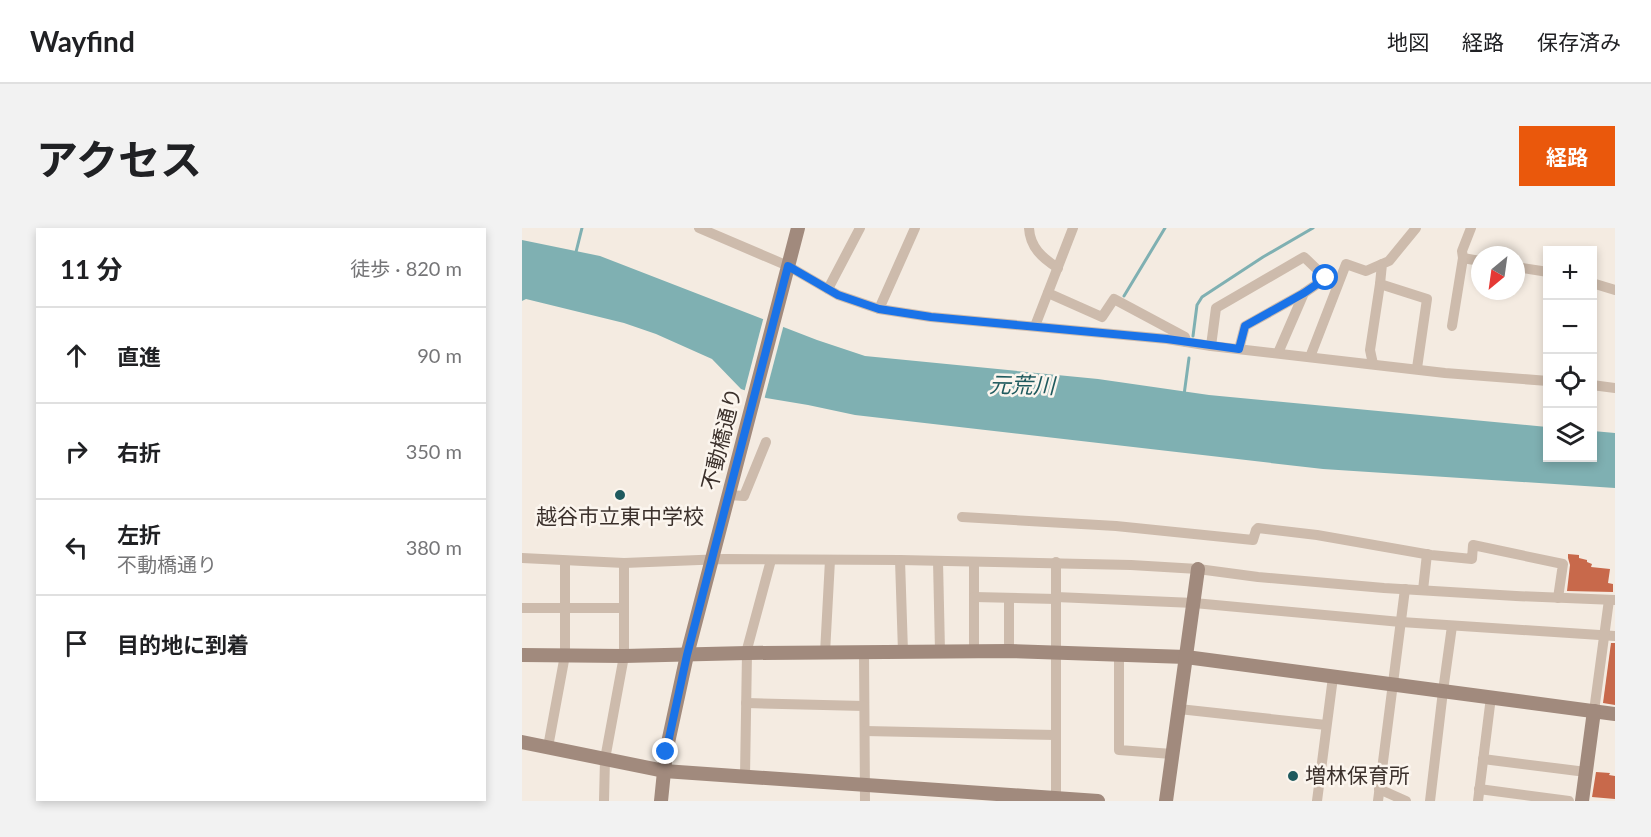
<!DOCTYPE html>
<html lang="ja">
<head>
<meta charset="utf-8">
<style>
  :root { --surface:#fff; --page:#f2f2f2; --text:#202124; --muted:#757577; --line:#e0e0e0; --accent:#ea580c }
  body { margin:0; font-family:Lato,"Noto Sans JP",sans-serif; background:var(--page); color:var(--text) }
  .controls { position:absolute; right:18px; top:18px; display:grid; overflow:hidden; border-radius:0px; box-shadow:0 3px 9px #0003 }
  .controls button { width:54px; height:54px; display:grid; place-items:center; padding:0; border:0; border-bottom:2px solid var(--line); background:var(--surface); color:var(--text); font:30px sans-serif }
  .compass { position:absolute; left:949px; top:18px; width:54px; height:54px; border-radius:50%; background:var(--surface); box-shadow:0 3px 9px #0003; rotate:209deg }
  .stop { position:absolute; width:18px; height:18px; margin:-14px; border:4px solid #1a73e8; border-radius:50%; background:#fff }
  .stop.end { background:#1a73e8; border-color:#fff; box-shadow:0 2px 6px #0008 }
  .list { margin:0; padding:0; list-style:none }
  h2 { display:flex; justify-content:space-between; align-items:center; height:78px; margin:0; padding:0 24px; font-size:26px }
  h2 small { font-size:20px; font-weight:400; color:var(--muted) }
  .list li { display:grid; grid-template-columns:39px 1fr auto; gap:18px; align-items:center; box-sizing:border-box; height:96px; padding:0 24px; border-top:2px solid var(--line) }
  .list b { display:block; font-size:22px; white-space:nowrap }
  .list p { margin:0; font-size:20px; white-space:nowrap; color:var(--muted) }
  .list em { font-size:20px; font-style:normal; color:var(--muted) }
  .icon { flex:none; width:33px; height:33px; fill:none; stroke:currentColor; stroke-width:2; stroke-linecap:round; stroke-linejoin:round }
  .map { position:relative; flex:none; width:1093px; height:573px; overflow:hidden; border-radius:0px }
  header { display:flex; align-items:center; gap:36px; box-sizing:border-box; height:84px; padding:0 30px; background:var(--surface); border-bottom:2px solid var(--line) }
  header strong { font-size:28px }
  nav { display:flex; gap:33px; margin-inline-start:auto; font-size:21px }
  .intro { display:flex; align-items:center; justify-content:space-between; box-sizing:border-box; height:144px; padding:0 36px }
  h1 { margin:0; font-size:42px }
  .button { padding:15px 27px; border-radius:0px; background:var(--accent); color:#fff; font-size:21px; font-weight:700 }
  main { display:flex; gap:36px; padding:0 36px }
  aside { flex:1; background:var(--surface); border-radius:0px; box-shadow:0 3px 9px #0003 }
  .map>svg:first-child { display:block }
  .water { fill:#7fb0b2 }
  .pier { fill:#f4ebe1 }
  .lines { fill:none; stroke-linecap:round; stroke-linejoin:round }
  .stream { stroke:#7fb0b2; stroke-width:3 }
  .building { fill:#c8694b }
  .street { stroke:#cdbbac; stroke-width:10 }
  .secondary { stroke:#a18a7d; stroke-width:14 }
  .route { stroke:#1a73e8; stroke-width:8 }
  .poi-dot { fill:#1f5a5e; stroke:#fbf5ee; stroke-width:2 }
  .labels { text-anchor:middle; stroke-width:5; stroke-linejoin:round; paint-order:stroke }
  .street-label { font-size:21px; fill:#3b302b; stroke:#fbf5ee }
  .poi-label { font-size:21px; fill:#3b302b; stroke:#fbf5ee }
  .water-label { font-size:22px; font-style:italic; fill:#1f5a5e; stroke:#fbf5ee }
</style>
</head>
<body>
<header>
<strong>Wayfind</strong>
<nav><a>地図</a><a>経路</a><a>保存済み</a></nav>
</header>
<div class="intro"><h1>アクセス</h1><a class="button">経路</a></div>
<main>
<aside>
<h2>11 分<small>徒歩 · 820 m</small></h2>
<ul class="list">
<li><svg class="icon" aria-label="ahead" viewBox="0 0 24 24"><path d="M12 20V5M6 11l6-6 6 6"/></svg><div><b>直進</b></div><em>90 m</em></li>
<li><svg class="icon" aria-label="right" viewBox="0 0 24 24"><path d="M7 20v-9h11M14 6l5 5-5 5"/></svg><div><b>右折</b></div><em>350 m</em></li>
<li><svg class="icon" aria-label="left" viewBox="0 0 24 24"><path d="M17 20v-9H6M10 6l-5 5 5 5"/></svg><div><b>左折</b><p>不動橋通り</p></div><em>380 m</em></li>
<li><svg class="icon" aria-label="arrive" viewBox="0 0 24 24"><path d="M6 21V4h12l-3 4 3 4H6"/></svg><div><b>目的地に到着</b></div></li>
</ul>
</aside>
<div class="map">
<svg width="1093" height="573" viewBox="0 0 1093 573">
  <rect width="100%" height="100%" fill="#f4ebe1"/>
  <!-- water -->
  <polygon class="water" points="0,12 78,28 295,112 343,128 576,151 687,167 1025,199 1026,230 1070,230 1071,203 1093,205 1093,260 801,241 333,187 286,177 244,170 219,161 190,131 134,106 102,95 4,71 0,73"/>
  <!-- pier -->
  <polygon class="pier" points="242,88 262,96 242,172 222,165"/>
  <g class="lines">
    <!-- stream -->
    <g class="stream">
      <polyline points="54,24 60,0"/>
      <polyline points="602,68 643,0"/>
      <polyline points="671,108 675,77 680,69 741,29 791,0"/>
      <polyline points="662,167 667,130"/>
    </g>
  </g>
  <!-- building -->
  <g class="building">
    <polygon points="1046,326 1057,327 1057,330 1065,332 1065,334 1070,336 1069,339 1088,341 1086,355 1091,356 1091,364 1045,363 1048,337 1046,330"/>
    <polygon points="1089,415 1093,415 1093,477 1081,475"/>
    <polygon points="1074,544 1088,545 1087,547 1093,548 1093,571 1070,569"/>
  </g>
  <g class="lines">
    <!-- street -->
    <g class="street">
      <polyline points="177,0 266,38 316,67 357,81 409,89 645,111 689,118 923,145 1026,153"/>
      <path d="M507 0C508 19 520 30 536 40"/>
      <polyline points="941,30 958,33"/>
      <polyline points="994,39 1026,44"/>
      <polyline points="1070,55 1093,62"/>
      <polyline points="858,56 905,71 895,140"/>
      <polyline points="306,61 338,0"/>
      <polyline points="526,65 580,89 592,71 663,109 664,114"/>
      <polyline points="357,81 393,0"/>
      <polyline points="513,98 551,0"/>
      <polyline points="930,98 941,30 940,23 949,0"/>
      <polyline points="689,118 694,80 782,29 804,50"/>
      <polyline points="717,121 723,98 782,65 804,50 809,54"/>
      <polyline points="756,125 782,65"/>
      <polyline points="788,129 824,36 844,43 860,36"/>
      <polyline points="851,136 848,122 858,56 860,36 867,33 894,0"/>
      <polyline points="1070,157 1093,160"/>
      <polyline points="207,267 222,268 244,214"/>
      <polyline points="440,289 594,298 731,312 734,302 736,300 795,307 909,327 950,331 951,317 1041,336 1036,370"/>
      <polyline points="0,330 102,335 202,331 378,332 609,337 676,341 736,349 862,360 994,368 1093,372"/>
      <polyline points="378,332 381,424"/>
      <polyline points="416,333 418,423"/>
      <polyline points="452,334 452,423"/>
      <polyline points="901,362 905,326"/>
      <polyline points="452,369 534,371"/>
      <polyline points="534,369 672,375 879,394 1093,408"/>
      <polyline points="487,370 487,423"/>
      <polyline points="0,380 102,380"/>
      <polyline points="342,424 343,573"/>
      <polyline points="224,425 249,332"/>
      <polyline points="303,425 308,332"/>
      <polyline points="597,427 597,522 650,526"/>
      <polyline points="224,475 342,478"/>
      <polyline points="657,481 804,497"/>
      <polyline points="1072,483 1087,372"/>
      <polyline points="343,503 534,507"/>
      <polyline points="26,519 43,427 43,333"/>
      <polyline points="961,531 1064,544"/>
      <polyline points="223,548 225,425"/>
      <polyline points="857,561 884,573"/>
      <polyline points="957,561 1047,573"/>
      <polyline points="82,573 83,531 102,428 102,335"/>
      <polyline points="534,573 534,334"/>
      <polyline points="795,573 811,449"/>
      <polyline points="856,573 883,361"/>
      <polyline points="908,573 921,463 930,398"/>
      <polyline points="956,573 969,469"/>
    </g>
    <!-- secondary -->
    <g class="secondary">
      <polyline points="0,427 102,428 225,425 487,423 664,429 1093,486"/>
      <polyline points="0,514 142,543 576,573"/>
      <polyline points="139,573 144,524 165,427 276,0"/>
      <polyline points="644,573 676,341"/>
      <polyline points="1060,573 1072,483"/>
    </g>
  </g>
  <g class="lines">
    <!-- route -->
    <polyline class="route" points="144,524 165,427 266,38 316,67 357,81 409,89 645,111 717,121 723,98 782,65 804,50"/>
  </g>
  <!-- markers -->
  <g class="poi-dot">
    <circle cx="98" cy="267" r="6"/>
    <circle cx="771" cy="548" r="6"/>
  </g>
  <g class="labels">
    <!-- street labels -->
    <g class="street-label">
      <text transform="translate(200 211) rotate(-76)" y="7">不動橋通り</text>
    </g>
    <!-- poi labels -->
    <g class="poi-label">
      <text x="98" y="296">越谷市立東中学校</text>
      <text x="783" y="555" text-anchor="start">増林保育所</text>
    </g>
    <!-- water labels -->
    <g class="water-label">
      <text transform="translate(500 157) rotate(1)" y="8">元荒川</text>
    </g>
  </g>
</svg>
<div class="controls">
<button>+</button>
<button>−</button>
<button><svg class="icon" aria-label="locate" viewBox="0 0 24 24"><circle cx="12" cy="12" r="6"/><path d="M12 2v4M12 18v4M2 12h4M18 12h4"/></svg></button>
<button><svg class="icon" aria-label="layers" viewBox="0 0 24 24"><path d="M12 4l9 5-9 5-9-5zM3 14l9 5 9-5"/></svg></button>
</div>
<svg class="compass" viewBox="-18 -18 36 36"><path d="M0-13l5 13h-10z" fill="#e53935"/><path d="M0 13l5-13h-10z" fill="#757577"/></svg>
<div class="stop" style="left:804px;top:50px"></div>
<div class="stop end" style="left:144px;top:524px"></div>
</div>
</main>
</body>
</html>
